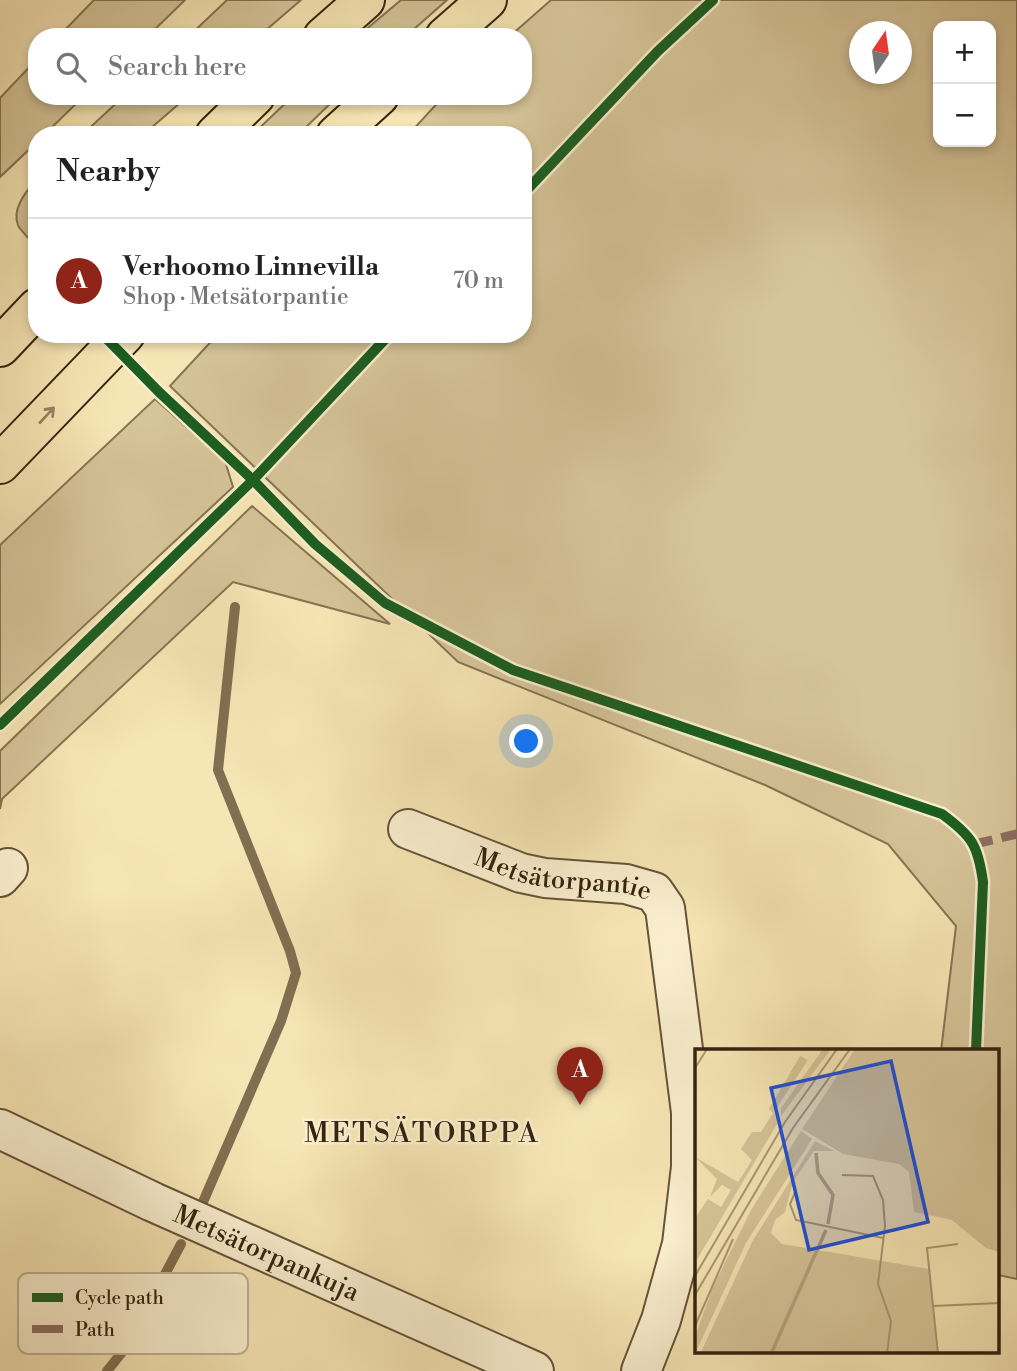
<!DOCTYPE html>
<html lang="en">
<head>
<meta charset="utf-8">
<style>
  :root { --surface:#fff; --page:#f2f2f2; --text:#222; --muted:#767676; --line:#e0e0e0; --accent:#8f2418 }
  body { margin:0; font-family:"Libre Bodoni",serif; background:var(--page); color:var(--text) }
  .controls { position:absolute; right:21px; top:21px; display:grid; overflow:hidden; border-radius:14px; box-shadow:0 4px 10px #0003 }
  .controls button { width:63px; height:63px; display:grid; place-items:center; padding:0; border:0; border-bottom:2px solid var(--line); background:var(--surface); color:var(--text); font:35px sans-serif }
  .compass { position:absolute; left:849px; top:21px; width:63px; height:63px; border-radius:50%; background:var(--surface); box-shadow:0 4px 10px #0003; rotate:13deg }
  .you { position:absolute; left:527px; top:742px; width:24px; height:24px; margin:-18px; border:5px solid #fff; border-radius:50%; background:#1a73e8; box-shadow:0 0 0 10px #1a73e833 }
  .badge { display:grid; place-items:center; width:46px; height:46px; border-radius:50%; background:var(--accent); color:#fff; font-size:23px; font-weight:700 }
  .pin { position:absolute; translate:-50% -58px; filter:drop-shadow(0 2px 4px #0008) }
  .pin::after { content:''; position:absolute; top:37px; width:24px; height:21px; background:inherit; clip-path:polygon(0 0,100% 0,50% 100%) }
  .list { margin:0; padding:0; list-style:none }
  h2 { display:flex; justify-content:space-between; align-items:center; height:91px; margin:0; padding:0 28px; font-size:30px }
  h2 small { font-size:23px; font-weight:400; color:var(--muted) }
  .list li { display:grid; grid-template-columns:46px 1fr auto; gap:21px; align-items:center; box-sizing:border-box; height:126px; padding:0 28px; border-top:2px solid var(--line) }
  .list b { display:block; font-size:26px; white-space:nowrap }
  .list p { margin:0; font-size:23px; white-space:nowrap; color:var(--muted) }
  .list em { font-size:23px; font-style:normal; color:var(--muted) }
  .icon { flex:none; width:38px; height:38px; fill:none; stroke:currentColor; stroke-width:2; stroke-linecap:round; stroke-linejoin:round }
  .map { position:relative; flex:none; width:1017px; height:1371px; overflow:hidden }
  .search { position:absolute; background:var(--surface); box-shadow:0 4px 10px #0003; left:28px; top:28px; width:504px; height:77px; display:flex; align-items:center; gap:18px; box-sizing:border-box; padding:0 24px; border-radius:28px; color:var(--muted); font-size:26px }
  .panel { position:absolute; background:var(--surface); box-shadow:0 4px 10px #0003; left:28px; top:126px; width:504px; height:217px; border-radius:28px }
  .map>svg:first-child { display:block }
  .green { fill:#d6c599; stroke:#867454; stroke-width:2; fill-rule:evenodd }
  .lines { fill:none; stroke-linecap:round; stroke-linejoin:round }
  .stream { stroke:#826f51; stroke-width:10 }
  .minor-casing { stroke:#665338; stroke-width:42 }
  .highway-casing { stroke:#35220f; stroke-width:42 }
  .minor { stroke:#faefcf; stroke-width:38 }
  .highway { stroke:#f7e6b5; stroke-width:38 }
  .quiet { stroke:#8d6e63; stroke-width:9; stroke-dasharray:18 9; stroke-linecap:butt }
  .cycleway-casing { stroke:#faefcf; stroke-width:15 }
  .cycleway { stroke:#1b5e20; stroke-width:10 }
  .oneway { stroke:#968462 }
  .labels { text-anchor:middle; stroke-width:5; stroke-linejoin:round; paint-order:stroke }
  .street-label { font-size:26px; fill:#35220f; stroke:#faefcf }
  .neighbourhood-label { font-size:28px; letter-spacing:2px; fill:#35220f; stroke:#faefcf }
  .inset-river { fill:none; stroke:#b5a37d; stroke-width:3.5 }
  .inset-road { fill:none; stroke:#a99873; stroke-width:2 }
  .view { fill:#1d4ed8; fill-opacity:0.15; stroke:#1d4ed8; stroke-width:3.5 }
  .inset-edge { fill:none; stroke:#35220f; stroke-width:3.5 }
  .key { fill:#faefcf; stroke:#bfb295; stroke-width:2 }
  .key-label { font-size:19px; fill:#35220f }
</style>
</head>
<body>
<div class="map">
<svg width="1017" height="1371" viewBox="0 0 1017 1371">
  <rect width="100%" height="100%" fill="#f7e6b5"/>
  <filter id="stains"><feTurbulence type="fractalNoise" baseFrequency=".00286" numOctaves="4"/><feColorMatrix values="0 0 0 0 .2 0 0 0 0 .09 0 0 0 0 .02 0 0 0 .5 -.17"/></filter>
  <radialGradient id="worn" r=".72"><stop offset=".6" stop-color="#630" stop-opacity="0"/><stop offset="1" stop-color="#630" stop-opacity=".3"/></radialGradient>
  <!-- green -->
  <g class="green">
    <polygon points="94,0 185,0 147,37 58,37"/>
    <polygon points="227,0 301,0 258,37 188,37"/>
    <polygon points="401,0 447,0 405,37 357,37"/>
    <path d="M551 0H1017V1279L998 1275V1051H941L956 926 888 844 765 785 458 662 170 386 218 334H523V135H408L444 96H523V37H509ZM938 26H991V142H938ZM860 32H902V74H860Z"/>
    <polygon points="37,59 37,96 84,96 44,135 37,135 37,142 0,177 0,98"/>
    <polygon points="124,96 188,96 143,135 82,135"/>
    <polygon points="293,96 338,96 298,135 252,135"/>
    <path d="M37 178V232L29 239C26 235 20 230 18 225 11 208 28 190 37 178Z"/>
    <polygon points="155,399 225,461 233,487 0,704 0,545"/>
    <polygon points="252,506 390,624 233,582 2,799 0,809 0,751"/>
  </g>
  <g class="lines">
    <!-- stream -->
    <g class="stream">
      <polyline points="203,1202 281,1021 296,973 290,951 218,770 235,607"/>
      <polyline points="107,1371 127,1346 181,1244"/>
    </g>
    <defs>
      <g id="minor">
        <path id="s1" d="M408 829 521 873 545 878 626 884 654 892 665 908 691 1112V1167L682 1244 661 1320 641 1371"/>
        <polyline points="0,877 8,868"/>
        <path id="s2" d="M0 1129 153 1202 534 1371"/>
      </g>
      <g id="highway">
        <polyline points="323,37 365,0"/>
        <polyline points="445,37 487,0"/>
        <polyline points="215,135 255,96"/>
        <polyline points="336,135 379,96"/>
        <polyline points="0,347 37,308"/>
        <polyline points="0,464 125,334"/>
      </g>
    </defs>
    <!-- minor casing -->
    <use href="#minor" class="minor-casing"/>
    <!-- highway casing -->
    <use href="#highway" class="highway-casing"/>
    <!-- minor -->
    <use href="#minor" class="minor"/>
    <!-- highway -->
    <use href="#highway" class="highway"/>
    <!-- quiet -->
    <polyline class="quiet" points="975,844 1017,834"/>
    <defs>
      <g id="cycleway">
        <polyline points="523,194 658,51 713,0"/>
        <path d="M102 334 159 392 253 480 315 544 385 603 513 670 942 814C972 836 978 845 983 882L976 1051"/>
        <polyline points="0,725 253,480 390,334"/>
      </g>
    </defs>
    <!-- cycleway casing -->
    <use href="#cycleway" class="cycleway-casing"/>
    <!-- cycleway -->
    <use href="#cycleway" class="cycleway"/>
  </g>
  <!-- one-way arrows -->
  <defs><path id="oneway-shaft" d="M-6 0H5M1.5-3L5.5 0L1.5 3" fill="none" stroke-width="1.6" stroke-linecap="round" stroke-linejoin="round" transform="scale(1.75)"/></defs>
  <use class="oneway" href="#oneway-shaft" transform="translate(47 415) rotate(-47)"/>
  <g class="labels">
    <!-- street labels -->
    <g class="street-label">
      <text dy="9" stroke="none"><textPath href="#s1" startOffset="163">Metsätorpantie</textPath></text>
      <text dy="9" stroke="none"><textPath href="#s2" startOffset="294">Metsätorpankuja</textPath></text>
    </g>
    <!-- neighbourhood labels -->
    <g class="neighbourhood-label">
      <text x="422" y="1142">METSÄTORPPA</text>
    </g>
  </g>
  <!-- overview -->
  <g transform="translate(695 1049)">
    <rect width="304" height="304" fill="#f7e6b5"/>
    <path d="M128 0H136L86 67V59ZM160 0H304V203L291 199 257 171 219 163 214 123 204 115 148 105 107 80ZM105 7 113 11 81 60 85 70 0 214V169L13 150 26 158 36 141 27 136 15 148 22 130 0 108 43 133 57 111 46 100 57 83H66L78 64 74 60ZM106 82 117 90 51 194 0 305V288L17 240 56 161ZM120 92 139 102H119L98 133 90 163 80 171 76 184 87 195 234 220 242 304 5 305 58 191Z" fill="#d6c599"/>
    <path class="inset-river" d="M121 104 123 124 138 146 133 175M76 305 131 181"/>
    <path class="inset-road" d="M0 19 12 0M147 126 178 127 188 151 190 177 183 235 196 272 192 305M101 141 95 155 101 171 188 189M0 227 90 73 142 0M0 246 98 79 155 0M238 257 305 254M0 277 38 190M243 305 232 199 263 195"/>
    <path class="view" d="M196 12 233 173 114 201 76 39Z"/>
    <rect width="304" height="304" class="inset-edge"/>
  </g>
  <!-- legend -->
  <rect x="18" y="1273" width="230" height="81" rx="10" class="key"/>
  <rect x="32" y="1293" width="31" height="9" fill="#1b5e20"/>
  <rect x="32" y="1325" width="31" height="8" fill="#8d6e63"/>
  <g class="key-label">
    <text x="75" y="1304">Cycle path</text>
    <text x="75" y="1336">Path</text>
  </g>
  <rect width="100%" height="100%" filter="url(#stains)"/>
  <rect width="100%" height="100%" fill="url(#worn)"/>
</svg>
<div class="controls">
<button>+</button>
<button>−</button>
</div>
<svg class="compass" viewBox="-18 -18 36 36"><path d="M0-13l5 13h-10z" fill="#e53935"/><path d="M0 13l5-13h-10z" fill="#767676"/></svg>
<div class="you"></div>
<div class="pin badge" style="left:580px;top:1105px">A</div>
<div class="search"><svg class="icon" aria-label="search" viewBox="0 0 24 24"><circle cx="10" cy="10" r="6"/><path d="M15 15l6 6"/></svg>Search here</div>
<section class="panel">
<h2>Nearby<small></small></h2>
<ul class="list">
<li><span class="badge">A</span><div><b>Verhoomo Linnevilla</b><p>Shop · Metsätorpantie</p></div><em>70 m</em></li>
</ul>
</section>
</div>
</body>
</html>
